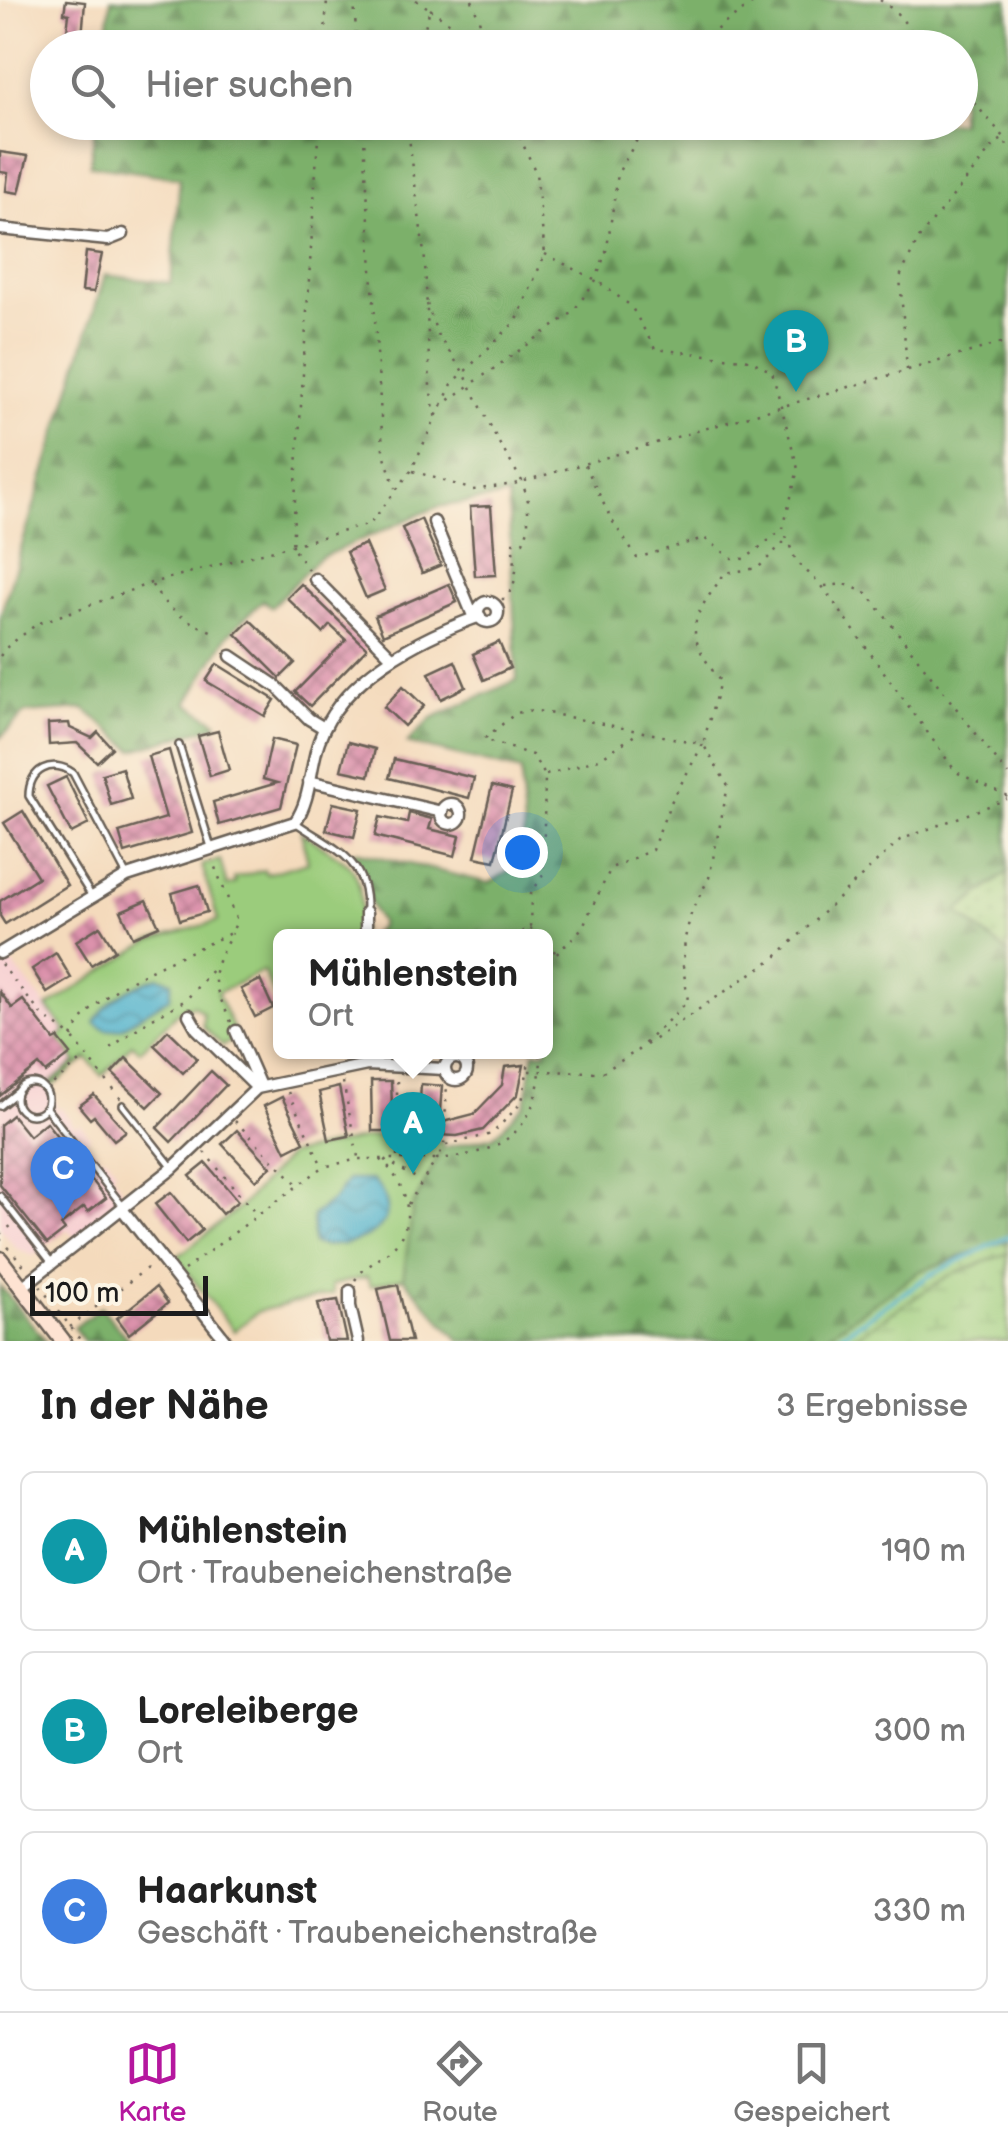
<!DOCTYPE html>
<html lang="de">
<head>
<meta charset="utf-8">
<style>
  :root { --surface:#fff; --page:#f2f2f2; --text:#222; --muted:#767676; --line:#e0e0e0; --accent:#b5179e }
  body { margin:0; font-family:"Balsamiq Sans",sans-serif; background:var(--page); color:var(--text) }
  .scale { position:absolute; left:30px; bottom:25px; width:178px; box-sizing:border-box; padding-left:10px; border:5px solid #1c1c1c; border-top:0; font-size:28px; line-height:35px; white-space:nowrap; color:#1c1c1c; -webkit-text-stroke:8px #fcf5e5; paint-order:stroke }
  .you { position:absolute; left:522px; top:852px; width:35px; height:35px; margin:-25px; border:8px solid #fff; border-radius:50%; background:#1a73e8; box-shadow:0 0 0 15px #1a73e833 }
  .badge { display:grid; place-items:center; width:65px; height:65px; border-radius:50%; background:var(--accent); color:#fff; font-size:32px; font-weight:700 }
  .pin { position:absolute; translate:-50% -82px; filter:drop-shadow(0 2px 5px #0008) }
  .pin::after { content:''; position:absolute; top:52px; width:35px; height:30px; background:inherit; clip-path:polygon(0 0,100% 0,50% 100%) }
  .popup { position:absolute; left:273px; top:929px; width:280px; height:130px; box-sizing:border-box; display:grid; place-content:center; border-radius:15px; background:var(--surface); filter:drop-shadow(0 2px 8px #0005); font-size:32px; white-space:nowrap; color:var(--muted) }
  .popup b { font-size:38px; color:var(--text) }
  .popup::after { content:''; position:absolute; left:50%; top:100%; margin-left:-20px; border:20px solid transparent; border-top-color:var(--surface) }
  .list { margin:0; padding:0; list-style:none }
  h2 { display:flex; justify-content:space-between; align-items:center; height:130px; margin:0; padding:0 40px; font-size:42px }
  h2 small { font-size:32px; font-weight:400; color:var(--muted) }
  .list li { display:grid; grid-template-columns:65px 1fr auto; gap:30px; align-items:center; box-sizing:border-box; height:160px; margin:0 20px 20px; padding:0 20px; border:2px solid var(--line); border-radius:15px }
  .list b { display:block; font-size:38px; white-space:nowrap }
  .list p { margin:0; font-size:32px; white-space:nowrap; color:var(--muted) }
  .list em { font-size:32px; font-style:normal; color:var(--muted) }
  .icon { flex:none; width:55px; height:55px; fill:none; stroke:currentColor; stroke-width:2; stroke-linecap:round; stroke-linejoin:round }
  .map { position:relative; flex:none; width:1008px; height:1341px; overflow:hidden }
  .search { position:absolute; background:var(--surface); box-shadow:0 5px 15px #0003; left:30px; right:30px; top:30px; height:110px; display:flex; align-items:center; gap:25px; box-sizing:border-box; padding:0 35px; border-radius:55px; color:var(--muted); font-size:38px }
  .sheet { height:670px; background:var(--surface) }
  nav { display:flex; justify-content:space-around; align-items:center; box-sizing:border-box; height:140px; border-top:2px solid var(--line); background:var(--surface); font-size:28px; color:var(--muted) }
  nav a { display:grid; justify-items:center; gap:5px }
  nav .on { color:var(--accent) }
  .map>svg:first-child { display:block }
  .built { fill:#f7cfd2 }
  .grass { fill:url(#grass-dots); stroke:#5c744c; stroke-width:2.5 }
  .forest { fill:url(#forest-firs); stroke:#4c6644; stroke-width:2.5 }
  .wetland { fill:url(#wetland-marsh); stroke:#5c744c; stroke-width:2.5 }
  .green { fill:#9bcc7b; stroke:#5c744c; stroke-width:2.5 }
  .water { fill:url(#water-waves); stroke:#346674; stroke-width:2.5 }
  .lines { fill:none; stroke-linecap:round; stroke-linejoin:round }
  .stream { stroke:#4cb0cc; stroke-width:4 }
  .building { fill:url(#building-cross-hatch) }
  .lane-casing { stroke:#685e54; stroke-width:10 }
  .street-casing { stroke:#685e54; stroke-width:15 }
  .secondary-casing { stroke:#685e54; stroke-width:19 }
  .path { stroke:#685e54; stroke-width:2.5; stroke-dasharray:2.5 8; stroke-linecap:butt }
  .lane { stroke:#fff; stroke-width:5 }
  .street { stroke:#fff; stroke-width:10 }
  .secondary { stroke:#fee3d2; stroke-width:14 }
</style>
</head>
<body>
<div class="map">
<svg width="1008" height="1341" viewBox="0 0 1008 1341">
  <defs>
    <pattern id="grass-dots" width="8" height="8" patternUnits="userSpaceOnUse" patternTransform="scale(2.5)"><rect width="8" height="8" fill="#9bcc7b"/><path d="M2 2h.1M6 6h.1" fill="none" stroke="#85af6a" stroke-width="1.8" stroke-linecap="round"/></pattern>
    <pattern id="forest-firs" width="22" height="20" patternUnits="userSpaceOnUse" patternTransform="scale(2.5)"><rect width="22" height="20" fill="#7cb06b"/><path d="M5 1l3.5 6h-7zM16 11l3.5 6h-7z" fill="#658e57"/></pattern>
    <pattern id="wetland-marsh" width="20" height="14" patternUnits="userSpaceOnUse" patternTransform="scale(2.5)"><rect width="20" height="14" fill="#9bcc7b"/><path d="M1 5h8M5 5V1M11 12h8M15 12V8" fill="none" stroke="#85af6a"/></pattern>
    <pattern id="water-waves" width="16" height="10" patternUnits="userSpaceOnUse" patternTransform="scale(2.5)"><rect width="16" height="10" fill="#4cb0cc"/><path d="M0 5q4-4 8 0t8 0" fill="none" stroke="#3e8ea5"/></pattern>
    <pattern id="building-cross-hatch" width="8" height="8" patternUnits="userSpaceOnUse" patternTransform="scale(2.5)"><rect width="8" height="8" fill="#dc92ac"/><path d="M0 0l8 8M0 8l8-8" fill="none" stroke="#b2768b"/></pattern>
  </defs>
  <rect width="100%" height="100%" fill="#fcf5e5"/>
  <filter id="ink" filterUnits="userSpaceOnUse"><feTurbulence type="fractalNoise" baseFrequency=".01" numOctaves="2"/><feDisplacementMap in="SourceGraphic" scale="20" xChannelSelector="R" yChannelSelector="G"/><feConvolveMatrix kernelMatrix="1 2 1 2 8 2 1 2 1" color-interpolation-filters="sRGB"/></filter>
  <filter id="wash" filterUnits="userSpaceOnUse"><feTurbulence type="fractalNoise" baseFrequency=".0048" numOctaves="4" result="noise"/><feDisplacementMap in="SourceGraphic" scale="40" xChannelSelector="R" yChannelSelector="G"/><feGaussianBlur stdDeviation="2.25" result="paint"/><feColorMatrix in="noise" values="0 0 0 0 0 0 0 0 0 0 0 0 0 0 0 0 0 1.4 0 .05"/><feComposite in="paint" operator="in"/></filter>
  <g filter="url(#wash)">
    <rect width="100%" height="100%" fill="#f4dabc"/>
    <!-- built -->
    <polygon class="built" points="10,961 66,1031 58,1038 77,1062 50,1083 57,1110 61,1108 75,1127 80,1124 90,1137 86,1141 101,1159 105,1156 116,1170 113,1174 122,1192 133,1193 76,1239 67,1229 33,1256 16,1248 0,1228 0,969"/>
    <!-- grass -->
    <g class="grass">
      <polygon points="1008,872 1008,953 957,912"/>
      <polygon points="1008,1240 1008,1341 819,1341 920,1271"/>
    </g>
    <!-- forest -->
    <g class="forest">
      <path d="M111 0H1008V872L957 912 1008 953V1240L920 1271 819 1341H460L403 1278 413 1206 442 1148 494 1136 525 1104 534 1052H546V936L372 934 380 927V921C363 902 372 878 352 856L355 851 489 883 516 867 524 833 521 771 407 743 432 718 517 680 508 496 437 507 319 558 271 607 263 600 227 636 187 703 217 722V725L134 750 84 709 25 713 0 738V617L105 275 171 283 180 178 90 165 95 123 960 122V48L105 47Z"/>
      <polygon points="0,1286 46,1341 0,1341"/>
      <polygon points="101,1307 129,1341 84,1341 74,1328"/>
    </g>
    <!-- wetland -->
    <polygon class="wetland" points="1008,1253 1008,1341 849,1341 948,1276"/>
    <!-- green -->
    <g class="green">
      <path d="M301 832C361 872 361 862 361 936H280V1006L263 971 217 993 234 1030 230 1033 233 1040 223 1046 203 1027V1013L193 1005 179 1011 140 1051 132 1044 102 1076 87 1058 51 1087 50 1083 76 1062 58 1038 66 1031 47 1007 150 941 218 921 202 865 220 860 227 886 236 883 234 878 264 870 266 874 308 862Z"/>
      <polygon points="374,1136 443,1141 442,1148 413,1206 403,1278 370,1286 367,1277 331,1285 333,1294 259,1311 234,1331 176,1258 239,1208 289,1155"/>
    </g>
    <!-- water -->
    <g class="water">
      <path d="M158 977 172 981 170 997 121 1028 107 1030 95 1023C105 1000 135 985 158 977Z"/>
      <path d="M347 1180H372C416 1225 354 1252 313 1244L312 1216 335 1198Z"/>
    </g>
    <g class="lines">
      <!-- stream -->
      <polyline class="stream" points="832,1341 932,1274 1008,1237"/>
    </g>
    <g id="blocks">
      <!-- building -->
      <g class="building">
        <polygon points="66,0 85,2 81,48 65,48 69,14 64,13"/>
        <polygon points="0,152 28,156 19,193 6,191 8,173 0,172"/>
        <polygon points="86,252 102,254 94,292 82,291"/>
        <polygon points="491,506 496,575 475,576 470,507"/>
        <polygon points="421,519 441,565 422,573 402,528"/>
        <polygon points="365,544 385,590 366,598 346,552"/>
        <polygon points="301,584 367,648 310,706 295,692 346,640 330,625 323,633 287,598"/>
        <polygon points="449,584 457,602 383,635 375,616"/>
        <polygon points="250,620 295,663 280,678 236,634"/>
        <polygon points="499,642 510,668 484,680 473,654"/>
        <polygon points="455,661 466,687 441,699 429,673"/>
        <polygon points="217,664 275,700 265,716 206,681"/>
        <polygon points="403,686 424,706 404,726 384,707"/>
        <polygon points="69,723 70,728 92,738 98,732 112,748 97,762 77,743 49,745 48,724"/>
        <polygon points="218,731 229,770 210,776 198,736"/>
        <polygon points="272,739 296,745 281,807 219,825 213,802 277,783 263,779"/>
        <polygon points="348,742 375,749 369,776 341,770"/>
        <polygon points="169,750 192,833 125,853 119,832 166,818 148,756"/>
        <polygon points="394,759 474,778 469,798 389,778"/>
        <polygon points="122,768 131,799 111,805 102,774"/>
        <polygon points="66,777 89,824 71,833 47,786"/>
        <polygon points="492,786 512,791 495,861 475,857"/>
        <polygon points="333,803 361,809 354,837 326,830"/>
        <polygon points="23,811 67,885 5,924 0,916 0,901 38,877 4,823"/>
        <polygon points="409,813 432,819 429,829 460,836 455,856 375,836 380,817 407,823"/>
        <polygon points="199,885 207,912 180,920 172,893"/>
        <polygon points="147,900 159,926 133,937 121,911"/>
        <polygon points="100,926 115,950 91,965 76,941"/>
        <polygon points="56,953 71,978 47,993 32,969"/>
        <polygon points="260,980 273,1008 255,1017 241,989"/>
        <polygon points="0,992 12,1008 23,1000 54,1040 58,1038 71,1054 46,1073 39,1065 0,1096"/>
        <polygon points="168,1030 197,1058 183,1073 154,1045"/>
        <polygon points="126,1058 162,1093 148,1107 112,1073"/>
        <polygon points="524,1065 518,1094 483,1130 457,1136 418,1134 421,1084 442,1086 439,1123 474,1114 502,1085 505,1067"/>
        <polygon points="211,1071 226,1085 171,1142 157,1128"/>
        <polygon points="371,1081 391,1081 393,1131 372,1131"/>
        <polygon points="339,1087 349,1136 329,1140 319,1092"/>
        <polygon points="94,1095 126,1131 114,1140 94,1116 90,1119 79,1106"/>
        <polygon points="282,1097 304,1142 286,1151 264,1106"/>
        <polygon points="12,1115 29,1136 46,1122 106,1198 88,1212 84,1207 61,1225 65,1230 47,1244 0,1185 0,1125"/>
        <polygon points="237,1130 271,1167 256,1180 222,1144"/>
        <polygon points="206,1163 238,1201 222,1214 190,1176"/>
        <polygon points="171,1192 202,1230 186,1243 155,1204"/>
        <polygon points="398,1285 400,1295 411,1341 390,1341 378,1289"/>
        <polygon points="156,1287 168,1303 129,1334 117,1318"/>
        <polygon points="338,1300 347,1341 326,1341 318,1303"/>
      </g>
    </g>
  </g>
  <g filter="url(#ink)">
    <use href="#blocks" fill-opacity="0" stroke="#685e54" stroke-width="2.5"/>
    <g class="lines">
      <defs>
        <g id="lane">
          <polyline points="179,745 211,847"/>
          <path d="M295 822C333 849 367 857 366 910"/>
          <path d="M91 895 29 796C29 769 52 758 73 773L126 874"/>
          <circle cx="32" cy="1099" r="16"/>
          <polyline points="123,1105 173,1168"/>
          <polyline points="0,1106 16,1093"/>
          <polyline points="46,1108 122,1205"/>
          <polyline points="0,1196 52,1263"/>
        </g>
        <g id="street">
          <polyline points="0,229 108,240 123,234"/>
          <polyline points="434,522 474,618"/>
          <polyline points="315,579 391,656"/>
          <circle cx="488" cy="612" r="10"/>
          <polyline points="231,656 276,686 309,719 324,728"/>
          <polyline points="309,781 442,812"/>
          <circle cx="451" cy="814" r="10"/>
          <polyline points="366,936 366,912"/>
          <path d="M0 953 127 876 295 822C311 800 310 766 319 741 342 677 420 638 480 616"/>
          <polyline points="189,1015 197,1029 257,1088"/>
          <polyline points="236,1031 260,1086"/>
          <circle cx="456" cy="1069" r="11"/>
          <polyline points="122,1209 226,1341"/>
          <polyline points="22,1287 173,1168 257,1088 367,1065 444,1069"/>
          <polyline points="350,1291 350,1306 358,1341"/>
        </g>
        <polyline id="secondary" points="0,1259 63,1341"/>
      </defs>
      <!-- lane casing -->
      <use href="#lane" class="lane-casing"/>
      <!-- street casing -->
      <use href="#street" class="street-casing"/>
      <!-- secondary casing -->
      <use href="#secondary" class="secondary-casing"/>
      <!-- path -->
      <g class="path">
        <polyline points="354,0 357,48"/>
        <polyline points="416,0 430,9 419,48"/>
        <polyline points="472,0 483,31"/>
        <polyline points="880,0 895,11 926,48"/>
        <polyline points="430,9 463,32 483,31 488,48"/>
        <polyline points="324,48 327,0"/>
        <polyline points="691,48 757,0"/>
        <polyline points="960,87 1005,138 1008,151"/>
        <polyline points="363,122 383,450 395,488"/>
        <polyline points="407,122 425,261 430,387 436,420"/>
        <polyline points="408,137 439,122"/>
        <polyline points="545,254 596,280 631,306 655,349 750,360 772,372 798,469 783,529 796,561 822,586 956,772 1008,797"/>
        <polyline points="427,304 438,336 464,373 499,443 522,481 528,501 528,529 523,542 512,542 516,571 513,589 496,606"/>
        <polyline points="907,370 900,277 919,238 996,143 1008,136"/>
        <polyline points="442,405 452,384 517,320 545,254 536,173 513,122"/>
        <polyline points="585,465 611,519 637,558 704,538 732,558 745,559 782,530"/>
        <polyline points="413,471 473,490 514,484 1008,341"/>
        <polyline points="308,570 292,547 319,122"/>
        <path d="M152 585C166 610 185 620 211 631"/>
        <polyline points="825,586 845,584 867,593 1008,775"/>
        <polyline points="0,656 8,646 37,624 151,583 370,524 411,471 441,406 572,313 596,280 607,248 618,173 647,122"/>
        <polyline points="546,775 599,759 638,733"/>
        <polyline points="530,928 539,936"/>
        <polyline points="512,936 530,928 531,894 543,875 545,775 532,755 484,739 516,713 533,710 703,744 670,804 652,850 611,868 582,928 546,965"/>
        <polyline points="546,943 556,953"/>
        <polyline points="1,964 40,1013 72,1037 121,1099"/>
        <path d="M231 1022C210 976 208 978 232 933"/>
        <path d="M72 1037C93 985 187 956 232 932L237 921 212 860"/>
        <polyline points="646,1045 776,957 900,840 1007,799"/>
        <polyline points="110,1048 149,1020 186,1000 213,969"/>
        <path d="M637 1051 688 1001 683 966 685 938 692 910 709 878 728 786 703 744 720 681C682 629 690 622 725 573L758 568 787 539"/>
        <polyline points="516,1056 517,1052"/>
        <polyline points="529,1071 603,1072 635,1052"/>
        <polyline points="343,1082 358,1157"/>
        <polyline points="45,1090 85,1058"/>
        <polyline points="288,1092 322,1166"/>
        <polyline points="235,1121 296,1183"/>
        <polyline points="204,1152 257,1215"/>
        <polyline points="397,1157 397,1080"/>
        <polyline points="385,1160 421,1181"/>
        <path d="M408 1204 437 1159C508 1153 539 1128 541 1056L530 1055 522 1102 492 1134 446 1145"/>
        <polyline points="0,1234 11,1226"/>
        <polyline points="0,1239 9,1249"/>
        <polyline points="15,1255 26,1268"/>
        <polyline points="184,1270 323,1167 359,1159 437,1159 444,1146 447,1082"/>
        <path d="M355 1280C365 1265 379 1261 391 1249 420 1222 406 1182 380 1159"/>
        <polyline points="40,1286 81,1341"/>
        <polyline points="70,1327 151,1265"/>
      </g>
      <!-- lane -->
      <use href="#lane" class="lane"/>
      <!-- street -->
      <use href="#street" class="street"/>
      <!-- secondary -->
      <use href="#secondary" class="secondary"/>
    </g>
  </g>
</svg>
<div class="scale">100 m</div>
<div class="you"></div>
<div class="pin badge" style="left:413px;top:1174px;background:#0f9aa8">A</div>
<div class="popup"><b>Mühlenstein</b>Ort</div>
<div class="pin badge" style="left:796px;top:392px;background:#0f9aa8">B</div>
<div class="pin badge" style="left:63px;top:1219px;background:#3f7fe0">C</div>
<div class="search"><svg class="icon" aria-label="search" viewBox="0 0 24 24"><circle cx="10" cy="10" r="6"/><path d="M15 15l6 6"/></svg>Hier suchen</div>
</div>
<section class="sheet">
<h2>In der Nähe<small>3 Ergebnisse</small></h2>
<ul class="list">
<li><span class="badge" style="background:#0f9aa8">A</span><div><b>Mühlenstein</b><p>Ort · Traubeneichenstraße</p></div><em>190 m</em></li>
<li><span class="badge" style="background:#0f9aa8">B</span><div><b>Loreleiberge</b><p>Ort</p></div><em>300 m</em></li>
<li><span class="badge" style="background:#3f7fe0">C</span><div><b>Haarkunst</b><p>Geschäft · Traubeneichenstraße</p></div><em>330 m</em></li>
</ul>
</section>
<nav>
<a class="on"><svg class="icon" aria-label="map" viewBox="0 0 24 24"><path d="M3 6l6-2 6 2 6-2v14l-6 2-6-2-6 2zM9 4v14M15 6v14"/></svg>Karte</a>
<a><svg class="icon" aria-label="directions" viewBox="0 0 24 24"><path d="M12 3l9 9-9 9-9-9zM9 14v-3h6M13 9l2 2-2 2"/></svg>Route</a>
<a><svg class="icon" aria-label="saved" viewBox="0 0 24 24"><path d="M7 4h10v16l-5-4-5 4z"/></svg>Gespeichert</a>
</nav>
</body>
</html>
